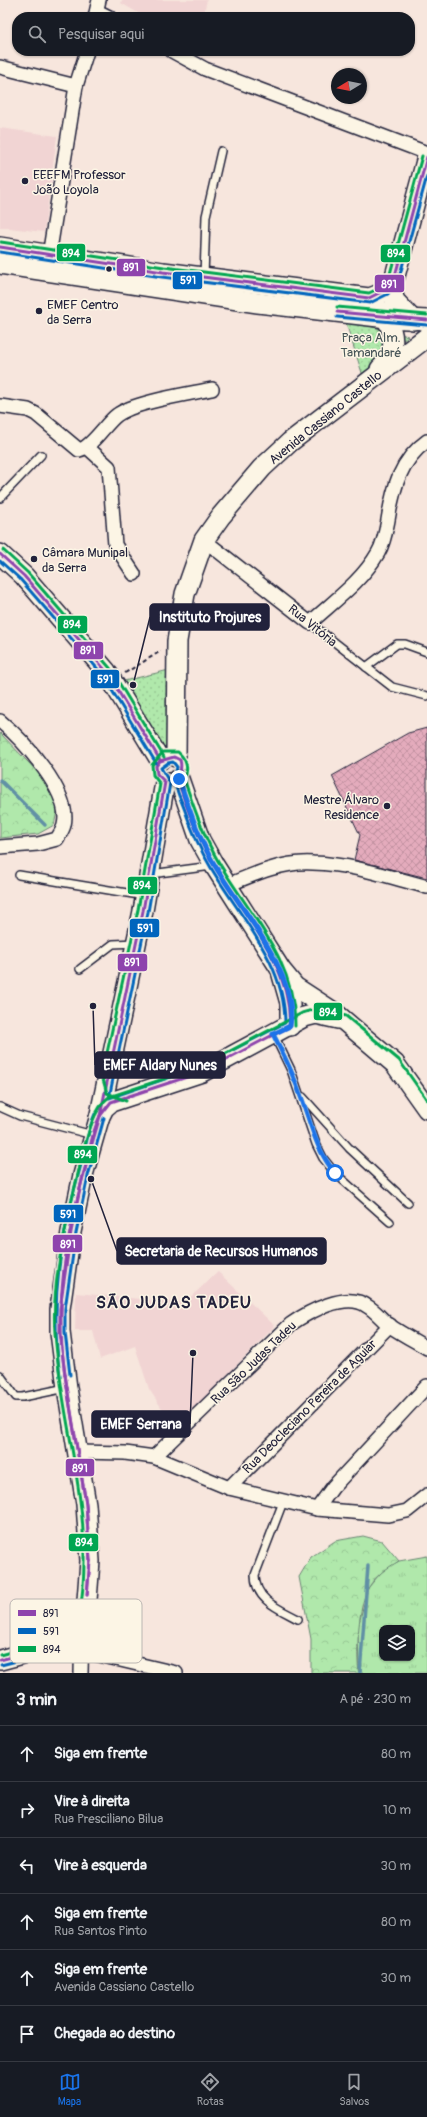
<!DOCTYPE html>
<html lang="pt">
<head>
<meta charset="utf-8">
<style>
  :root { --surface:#171b24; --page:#242831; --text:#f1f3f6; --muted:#9ea1a6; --line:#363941; --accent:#1a73e8 }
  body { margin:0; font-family:Pangolin,sans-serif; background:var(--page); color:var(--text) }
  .controls { position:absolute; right:12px; bottom:12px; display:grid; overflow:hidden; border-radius:8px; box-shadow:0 1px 3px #0004 }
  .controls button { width:36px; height:36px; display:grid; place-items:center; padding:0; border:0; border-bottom:1px solid var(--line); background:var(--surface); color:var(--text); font:20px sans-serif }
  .compass { position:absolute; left:331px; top:68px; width:36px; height:36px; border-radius:50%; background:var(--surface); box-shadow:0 1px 3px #0004; rotate:260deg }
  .stop { position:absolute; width:12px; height:12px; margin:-9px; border:3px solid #1a73e8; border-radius:50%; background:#fff }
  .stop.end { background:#1a73e8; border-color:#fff; box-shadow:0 1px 4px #0008 }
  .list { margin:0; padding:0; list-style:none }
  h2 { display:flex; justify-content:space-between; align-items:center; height:52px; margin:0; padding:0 16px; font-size:17px }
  h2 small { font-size:13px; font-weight:400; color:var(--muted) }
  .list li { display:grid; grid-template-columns:26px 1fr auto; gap:12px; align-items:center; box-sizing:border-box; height:56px; padding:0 16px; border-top:1px solid var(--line) }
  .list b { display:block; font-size:15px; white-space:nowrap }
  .list p { margin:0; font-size:13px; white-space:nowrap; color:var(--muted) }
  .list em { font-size:13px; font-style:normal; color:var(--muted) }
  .icon { flex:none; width:22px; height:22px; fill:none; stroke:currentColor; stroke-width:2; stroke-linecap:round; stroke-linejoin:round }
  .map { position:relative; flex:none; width:427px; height:1673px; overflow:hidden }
  .search { position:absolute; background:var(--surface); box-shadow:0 1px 3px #0004; left:12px; right:12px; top:12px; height:44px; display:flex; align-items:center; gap:10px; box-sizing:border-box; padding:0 14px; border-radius:16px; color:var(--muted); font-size:15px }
  .sheet { height:388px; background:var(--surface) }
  nav { display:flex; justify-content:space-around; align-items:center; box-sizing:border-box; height:56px; border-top:1px solid var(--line); background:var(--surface); font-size:11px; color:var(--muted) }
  nav a { display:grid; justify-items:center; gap:2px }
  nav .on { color:var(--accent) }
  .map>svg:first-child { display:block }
  .built { fill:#f1d4d3 }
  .grass { fill:url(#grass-tufts); stroke:#698573; fill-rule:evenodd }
  .forest { fill:url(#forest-crowns); stroke:#698573 }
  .park { fill:url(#park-dots); stroke:#698573 }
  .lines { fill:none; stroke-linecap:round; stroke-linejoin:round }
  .stream { stroke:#6190a5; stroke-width:3.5 }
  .building { fill:url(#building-cross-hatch); stroke:#22223b }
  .lane-casing { stroke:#22223b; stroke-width:10 }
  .street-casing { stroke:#22223b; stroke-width:16 }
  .secondary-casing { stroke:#22223b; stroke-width:22 }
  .path { stroke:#22223b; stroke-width:2; stroke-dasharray:4 3; stroke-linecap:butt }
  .lane { stroke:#fcf5e5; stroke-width:7 }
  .street { stroke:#fcf5e5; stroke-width:13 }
  .secondary { stroke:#fcf5e5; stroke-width:19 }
  .bus-1-casing { stroke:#fcf5e5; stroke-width:6 }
  .bus-2-casing { stroke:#fcf5e5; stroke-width:6 }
  .bus-3-casing { stroke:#fcf5e5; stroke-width:6 }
  .bus-1 { stroke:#8e44ad; stroke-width:3 }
  .bus-2 { stroke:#0065bd; stroke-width:3 }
  .bus-3 { stroke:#00a651; stroke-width:3 }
  .route { stroke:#1a73e8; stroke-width:5 }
  .poi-dot { fill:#22223b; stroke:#fcf5e5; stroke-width:1.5 }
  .labels { text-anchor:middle; stroke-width:3; stroke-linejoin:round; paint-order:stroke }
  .poi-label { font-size:13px; fill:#22223b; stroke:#fcf5e5; text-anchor:start }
  .park-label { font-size:13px; fill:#465457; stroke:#fcf5e5 }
  .street-label { font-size:13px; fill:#22223b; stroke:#fcf5e5 }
  .district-label { font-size:17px; font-weight:bold; letter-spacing:1px; fill:#22223b; stroke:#fcf5e5 }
  .key { fill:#fcf5e5; stroke:#bbb6b2; stroke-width:1 }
  .key-label { font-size:11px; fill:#22223b }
  .leader { fill:none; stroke:#22223b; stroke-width:1.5 }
  .callout-dot { fill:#22223b; stroke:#fcf5e5; stroke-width:1.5 }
  .callout { fill:#22223b; stroke:#22223b; stroke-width:1.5 }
  .callout-label { font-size:14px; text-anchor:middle; font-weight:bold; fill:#fff }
  .line-badge { stroke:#fcf5e5; stroke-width:1.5 }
  .badge-label { font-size:11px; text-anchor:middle; font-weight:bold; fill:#fff }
</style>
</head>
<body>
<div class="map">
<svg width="427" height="1673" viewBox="0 0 427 1673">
  <defs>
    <pattern id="grass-tufts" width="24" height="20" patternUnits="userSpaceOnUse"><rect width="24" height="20" fill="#b0e8ab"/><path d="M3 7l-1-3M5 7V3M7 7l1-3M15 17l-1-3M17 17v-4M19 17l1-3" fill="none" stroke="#97c794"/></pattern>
    <pattern id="forest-crowns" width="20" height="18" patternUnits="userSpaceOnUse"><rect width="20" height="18" fill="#b0e8ab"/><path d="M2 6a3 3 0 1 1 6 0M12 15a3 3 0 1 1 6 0" fill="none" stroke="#97c794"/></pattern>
    <pattern id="park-dots" width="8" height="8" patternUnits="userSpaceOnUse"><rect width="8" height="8" fill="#b0e8ab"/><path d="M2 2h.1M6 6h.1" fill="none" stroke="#97c794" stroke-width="1.8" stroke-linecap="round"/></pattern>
    <pattern id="building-cross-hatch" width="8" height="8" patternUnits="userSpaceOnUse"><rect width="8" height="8" fill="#e4abbc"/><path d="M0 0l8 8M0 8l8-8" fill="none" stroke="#c393a2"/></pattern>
  </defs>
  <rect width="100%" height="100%" fill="#f7e6dd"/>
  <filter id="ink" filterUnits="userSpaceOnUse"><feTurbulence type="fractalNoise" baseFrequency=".025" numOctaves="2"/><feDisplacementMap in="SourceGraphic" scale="8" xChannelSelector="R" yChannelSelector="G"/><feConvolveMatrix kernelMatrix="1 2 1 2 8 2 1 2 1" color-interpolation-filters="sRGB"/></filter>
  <g filter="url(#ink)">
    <!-- built -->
    <g class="built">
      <polygon points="122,0 207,0 203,17 145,17 121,3"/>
      <polygon points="0,128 57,136 44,232 0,227"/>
      <polygon points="218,1272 275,1326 175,1428 149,1389 135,1346 100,1359 93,1331 75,1331 76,1293 184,1303"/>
    </g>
    <!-- grass -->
    <path class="grass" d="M427 1556V1673H359L358 1627 368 1588 384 1569 399 1561ZM382 1628H412V1658H382Z"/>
    <!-- forest -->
    <g class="forest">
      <polygon points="0,733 53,788 58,807 54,825 38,834 0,838"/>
      <path d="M363 1536 382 1541 399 1561C387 1568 376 1575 369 1587 358 1604 356 1653 359 1673H311V1639L299 1577 311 1557 335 1541Z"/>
    </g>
    <!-- park -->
    <g class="park">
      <polygon points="345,320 408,336 363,376"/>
      <polygon points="169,670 174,746 161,747 154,737 124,681"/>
    </g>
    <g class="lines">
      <!-- stream -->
      <g class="stream">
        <polyline points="0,780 45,825"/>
        <polyline points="360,1673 368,1566"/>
      </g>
    </g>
    <!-- building -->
    <polygon class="building" points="427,728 427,878 354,860 360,835 332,776 408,733"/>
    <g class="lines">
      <defs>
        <g id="lane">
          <polyline points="204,277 206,216 221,151"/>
          <polyline points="0,498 41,455"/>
          <polyline points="310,623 392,687 427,696"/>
          <polyline points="366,667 397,644 405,644 427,652"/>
          <polyline points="151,874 212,866"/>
          <polyline points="19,875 145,896"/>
          <polyline points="80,969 113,944 136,943"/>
          <polyline points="274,1035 291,1070 316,1144 323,1158 335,1173 390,1222"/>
          <polyline points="303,1097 349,1148 408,1203"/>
          <polyline points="0,1107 20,1116 93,1135"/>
          <polyline points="0,1375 16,1397 23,1397 66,1388"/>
          <path d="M283 1502 255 1575C255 1600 279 1609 298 1619"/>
        </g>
        <g id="street">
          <polyline points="97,11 109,17"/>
          <polyline points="95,17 99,0"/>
          <polyline points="172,51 205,69 427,153"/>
          <polyline points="0,67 76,86"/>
          <polyline points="49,256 76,86 87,51"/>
          <path d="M0 406 28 410 36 414 79 450C91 448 106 423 117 415 134 402 189 394 212 389"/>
          <polyline points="87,447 109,467 115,545 134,574"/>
          <path d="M204 540 310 623C334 601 362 581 378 553 384 543 386 531 388 520 393 489 400 460 427 441"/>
          <path d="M0 721C23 740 72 793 64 825 63 830 59 835 57 839L38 844 0 847"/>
          <path d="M228 885C254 874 284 861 313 863 352 864 390 877 427 887"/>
          <polyline points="78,1452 125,1453 154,1457 229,1488 317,1509 388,1515 407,1511 427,1495"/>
          <path d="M154 1457 291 1324C308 1312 347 1291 367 1306 376 1311 382 1320 390 1326 402 1334 415 1341 427 1348"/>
          <polyline points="229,1488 390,1325"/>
          <polyline points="317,1509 333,1487 427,1386"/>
          <polyline points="82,1651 176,1673"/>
          <polyline points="81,1673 82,1627"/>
        </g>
        <g id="secondary">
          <path d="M0 247 163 272 369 298C383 294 389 289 395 276L427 157"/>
          <polyline points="0,264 258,303 387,318 427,320"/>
          <polyline points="390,286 395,301 413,320"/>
          <path d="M379 309C390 321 396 337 391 353 389 359 384 365 380 369"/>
          <polyline points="0,554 24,576 106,671 160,760"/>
          <polyline points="176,757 177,641 185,594 204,540 221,516 262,468 290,442 427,337"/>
          <polyline points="179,779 200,840 214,865 281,970 295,987 335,1013 395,1064 427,1109"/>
          <polyline points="282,975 290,1003 290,1026"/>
          <polyline points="99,1118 104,1108 111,1102 202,1072 304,1017 316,1014 338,1019"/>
          <polyline points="0,1660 34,1651 82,1627 87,1600 90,1561 86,1504 67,1388 60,1332 60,1309 71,1232 83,1175 99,1119 143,911 165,782"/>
        </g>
      </defs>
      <!-- lane casing -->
      <use href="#lane" class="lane-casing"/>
      <!-- street casing -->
      <use href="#street" class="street-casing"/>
      <!-- secondary casing -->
      <use href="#secondary" class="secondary-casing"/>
      <!-- path -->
      <polyline class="path" points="125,673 161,651"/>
      <!-- lane -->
      <use href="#lane" class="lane"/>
      <!-- street -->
      <use href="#street" class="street"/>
      <!-- secondary -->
      <use href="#secondary" class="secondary"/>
      <defs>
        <g id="bus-1">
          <polyline points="0,247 163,272 369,298 385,290 395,276 427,157"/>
          <polyline points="337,312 427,320"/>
          <polyline points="0,554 24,576 106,671 160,760"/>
          <path d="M174 757 180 760C183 770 178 773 179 780 183 800 195 827 204 846 234 907 290 953 290 1026L202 1072 111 1102 100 1116 143 911 165 782 157 774 156 766 160 761Z"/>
          <polyline points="65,1375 86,1504 90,1561"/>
          <polyline points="65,1375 86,1504 90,1561"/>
          <path d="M65 1375C54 1301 66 1237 86 1166 90 1149 92 1131 100 1116"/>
          <polyline points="65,1375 60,1332 60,1309 71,1232 83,1175 100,1116"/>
          <polyline points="87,1595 90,1561"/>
          <polyline points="87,1595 90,1561"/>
          <polyline points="0,1660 34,1651 82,1627"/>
        </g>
        <g id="bus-2">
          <polyline points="0,252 162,277 370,303 388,294 399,278 427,176"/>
          <polyline points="337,317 427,325"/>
          <polyline points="0,561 20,579 102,674 156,763"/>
          <path d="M173 762 177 767C172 784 178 792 184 808 191 828 199 848 210 866 239 916 285 962 285 1023L200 1067 109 1098 148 912 170 783 161 768 168 763Z"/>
          <polyline points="70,1375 65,1332 65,1309 76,1233 88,1176 104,1118"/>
          <path d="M60 1376C49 1300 61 1235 82 1161 86 1146 88 1129 95 1114"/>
          <polyline points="1,1665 36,1656 84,1631"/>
        </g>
        <g id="bus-3">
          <polyline points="1,242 164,267 369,293 382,287 390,274 422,156"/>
          <polyline points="337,307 427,315"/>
          <polyline points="3,550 28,573 110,668 164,757"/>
          <path d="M126 1101 107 1093 102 1076 138 910 160 784 153 775 152 765 163 752H178C187 760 189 769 184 779 194 807 203 835 218 861 250 916 295 958 295 1026"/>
          <path d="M0 1655 32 1646 78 1624 79 1618C97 1517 62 1431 55 1333 51 1279 68 1218 80 1165 85 1145 92 1109 109 1097L200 1067 302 1013 316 1009 346 1016 399 1060 427 1100"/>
        </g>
      </defs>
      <!-- bus-1 casing -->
      <use href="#bus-1" class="bus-1-casing"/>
      <!-- bus-2 casing -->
      <use href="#bus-2" class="bus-2-casing"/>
      <!-- bus-3 casing -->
      <use href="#bus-3" class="bus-3-casing"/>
      <!-- bus-1 -->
      <use href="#bus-1" class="bus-1"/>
      <!-- bus-2 -->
      <use href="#bus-2" class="bus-2"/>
      <!-- bus-3 -->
      <use href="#bus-3" class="bus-3"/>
    </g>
  </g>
  <g class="lines" filter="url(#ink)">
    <!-- route -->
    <path class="route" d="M179 779C189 808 198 837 214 864 239 908 299 972 290 1026L273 1034C283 1054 293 1073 300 1094 311 1123 315 1148 335 1173"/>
  </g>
  <!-- markers -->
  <g class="poi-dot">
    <circle cx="25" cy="181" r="4"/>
    <circle cx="109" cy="269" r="3.5"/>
    <circle cx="39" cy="311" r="4"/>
    <circle cx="34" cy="559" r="4"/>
    <circle cx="387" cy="806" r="4"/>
  </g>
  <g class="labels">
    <!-- poi labels -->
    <g class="poi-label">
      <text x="33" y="179">EEEFM Professor<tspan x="33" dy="15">João Loyola</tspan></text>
      <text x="47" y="309">EMEF Centro<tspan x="47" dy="15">da Serra</tspan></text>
      <text x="42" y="557">Câmara Munipal<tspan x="42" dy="15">da Serra</tspan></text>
      <text x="379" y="804" text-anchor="end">Mestre Álvaro<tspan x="379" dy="15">Residence</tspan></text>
    </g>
    <!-- park labels -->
    <g class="park-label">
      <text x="371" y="342">Praça Alm.<tspan x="371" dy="15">Tamandaré</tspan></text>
    </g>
    <!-- street labels -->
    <g class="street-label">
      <text transform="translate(325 417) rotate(-39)" y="5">Avenida Cassiano Castello</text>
      <text transform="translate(313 625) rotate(39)" y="5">Rua Vitória</text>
      <text transform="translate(253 1362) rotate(-44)" y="5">Rua São Judas Tadeu</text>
      <text transform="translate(309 1406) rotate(-45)" y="5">Rua Deocleciano Pereira de Aguiar</text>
    </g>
    <!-- district labels -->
    <g class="district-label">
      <text x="174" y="1308">SÃO JUDAS TADEU</text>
    </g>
  </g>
  <!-- legend -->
  <rect x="10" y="1599" width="132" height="64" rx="6" class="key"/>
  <rect x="18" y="1610" width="18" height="6" fill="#8e44ad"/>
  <rect x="18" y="1628" width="18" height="6" fill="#0065bd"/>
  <rect x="18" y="1646" width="18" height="6" fill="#00a651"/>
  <g class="key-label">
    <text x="43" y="1617">891</text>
    <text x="43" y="1635">591</text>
    <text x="43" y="1653">894</text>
  </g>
  <!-- callouts -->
  <path class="leader" d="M133 685L150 617M93 1006L95 1065M91 1179L117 1251M193 1353L190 1424"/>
  <g class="callout-dot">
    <circle cx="133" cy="685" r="4"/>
    <circle cx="93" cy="1006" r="4"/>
    <circle cx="91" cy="1179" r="4"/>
    <circle cx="193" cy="1353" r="4"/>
  </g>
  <g class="callout">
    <rect x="150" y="604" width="119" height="26" rx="4"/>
    <rect x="95" y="1052" width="130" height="26" rx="4"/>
    <rect x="117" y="1238" width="209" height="26" rx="4"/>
    <rect x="92" y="1411" width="98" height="26" rx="4"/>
  </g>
  <g class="callout-label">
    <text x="210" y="622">Instituto Projures</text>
    <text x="160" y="1070">EMEF Aldary Nunes</text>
    <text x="221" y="1256">Secretaria de Recursos Humanos</text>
    <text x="141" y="1429">EMEF Serrana</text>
  </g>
  <g class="line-badge">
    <rect x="56" y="243" width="30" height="19" rx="4" fill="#00a651"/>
    <rect x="380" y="244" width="31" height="19" rx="4" fill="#00a651"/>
    <rect x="116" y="258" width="30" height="19" rx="4" fill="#8e44ad"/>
    <rect x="172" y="271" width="31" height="19" rx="4" fill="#0065bd"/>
    <rect x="374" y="274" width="31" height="19" rx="4" fill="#8e44ad"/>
    <rect x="57" y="615" width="31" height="19" rx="4" fill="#00a651"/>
    <rect x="73" y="641" width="31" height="19" rx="4" fill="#8e44ad"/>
    <rect x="90" y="669" width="30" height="20" rx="4" fill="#0065bd"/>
    <rect x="127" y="876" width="31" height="19" rx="4" fill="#00a651"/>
    <rect x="129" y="918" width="31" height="20" rx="4" fill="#0065bd"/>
    <rect x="117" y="953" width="31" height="19" rx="4" fill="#8e44ad"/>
    <rect x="313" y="1002" width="30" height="19" rx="4" fill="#00a651"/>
    <rect x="67" y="1145" width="31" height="19" rx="4" fill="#00a651"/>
    <rect x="53" y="1204" width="31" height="19" rx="4" fill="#0065bd"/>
    <rect x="52" y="1234" width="31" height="19" rx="4" fill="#8e44ad"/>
    <rect x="65" y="1458" width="30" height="19" rx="4" fill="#8e44ad"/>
    <rect x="68" y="1533" width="31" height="19" rx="4" fill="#00a651"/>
  </g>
  <g class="badge-label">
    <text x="71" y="257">894</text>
    <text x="396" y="257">894</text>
    <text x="131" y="271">891</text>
    <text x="188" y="284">591</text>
    <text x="389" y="288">891</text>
    <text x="72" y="628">894</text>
    <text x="88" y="654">891</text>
    <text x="105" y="683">591</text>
    <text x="142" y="889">894</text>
    <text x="145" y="932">591</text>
    <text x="132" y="966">891</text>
    <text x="328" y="1016">894</text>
    <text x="83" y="1158">894</text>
    <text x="68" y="1218">591</text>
    <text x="68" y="1248">891</text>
    <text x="80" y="1472">891</text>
    <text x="84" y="1546">894</text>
  </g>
</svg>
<div class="controls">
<button><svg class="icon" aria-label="layers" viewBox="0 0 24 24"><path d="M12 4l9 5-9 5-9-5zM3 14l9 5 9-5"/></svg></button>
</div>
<svg class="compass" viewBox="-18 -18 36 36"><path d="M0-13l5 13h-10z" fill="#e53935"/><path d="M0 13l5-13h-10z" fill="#9ea1a6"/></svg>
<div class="stop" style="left:335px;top:1173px"></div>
<div class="stop end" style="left:179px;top:779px"></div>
<div class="search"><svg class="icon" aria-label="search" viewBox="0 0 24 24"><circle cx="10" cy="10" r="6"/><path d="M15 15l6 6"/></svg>Pesquisar aqui</div>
</div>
<section class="sheet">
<h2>3 min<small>A pé · 230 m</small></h2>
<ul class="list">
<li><svg class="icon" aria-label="ahead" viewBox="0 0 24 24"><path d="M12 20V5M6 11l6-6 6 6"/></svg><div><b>Siga em frente</b></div><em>80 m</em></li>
<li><svg class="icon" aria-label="right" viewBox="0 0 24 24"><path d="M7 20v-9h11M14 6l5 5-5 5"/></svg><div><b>Vire à direita</b><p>Rua Presciliano Bilua</p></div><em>10 m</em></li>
<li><svg class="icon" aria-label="left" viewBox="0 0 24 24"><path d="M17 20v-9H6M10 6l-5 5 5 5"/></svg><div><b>Vire à esquerda</b></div><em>30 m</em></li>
<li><svg class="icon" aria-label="ahead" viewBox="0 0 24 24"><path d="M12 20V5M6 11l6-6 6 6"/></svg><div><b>Siga em frente</b><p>Rua Santos Pinto</p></div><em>80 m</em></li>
<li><svg class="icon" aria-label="ahead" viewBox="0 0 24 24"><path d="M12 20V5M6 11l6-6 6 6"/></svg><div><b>Siga em frente</b><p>Avenida Cassiano Castello</p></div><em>30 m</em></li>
<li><svg class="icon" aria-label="arrive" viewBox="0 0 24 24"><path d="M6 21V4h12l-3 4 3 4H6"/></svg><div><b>Chegada ao destino</b></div></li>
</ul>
</section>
<nav>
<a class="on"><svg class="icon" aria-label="map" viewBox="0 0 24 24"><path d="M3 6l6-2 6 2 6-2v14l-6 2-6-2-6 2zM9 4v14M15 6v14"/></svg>Mapa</a>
<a><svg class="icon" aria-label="directions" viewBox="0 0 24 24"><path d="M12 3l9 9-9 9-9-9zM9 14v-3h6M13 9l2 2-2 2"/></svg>Rotas</a>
<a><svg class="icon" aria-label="saved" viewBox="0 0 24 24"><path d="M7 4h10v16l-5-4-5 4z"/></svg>Salvos</a>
</nav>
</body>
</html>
